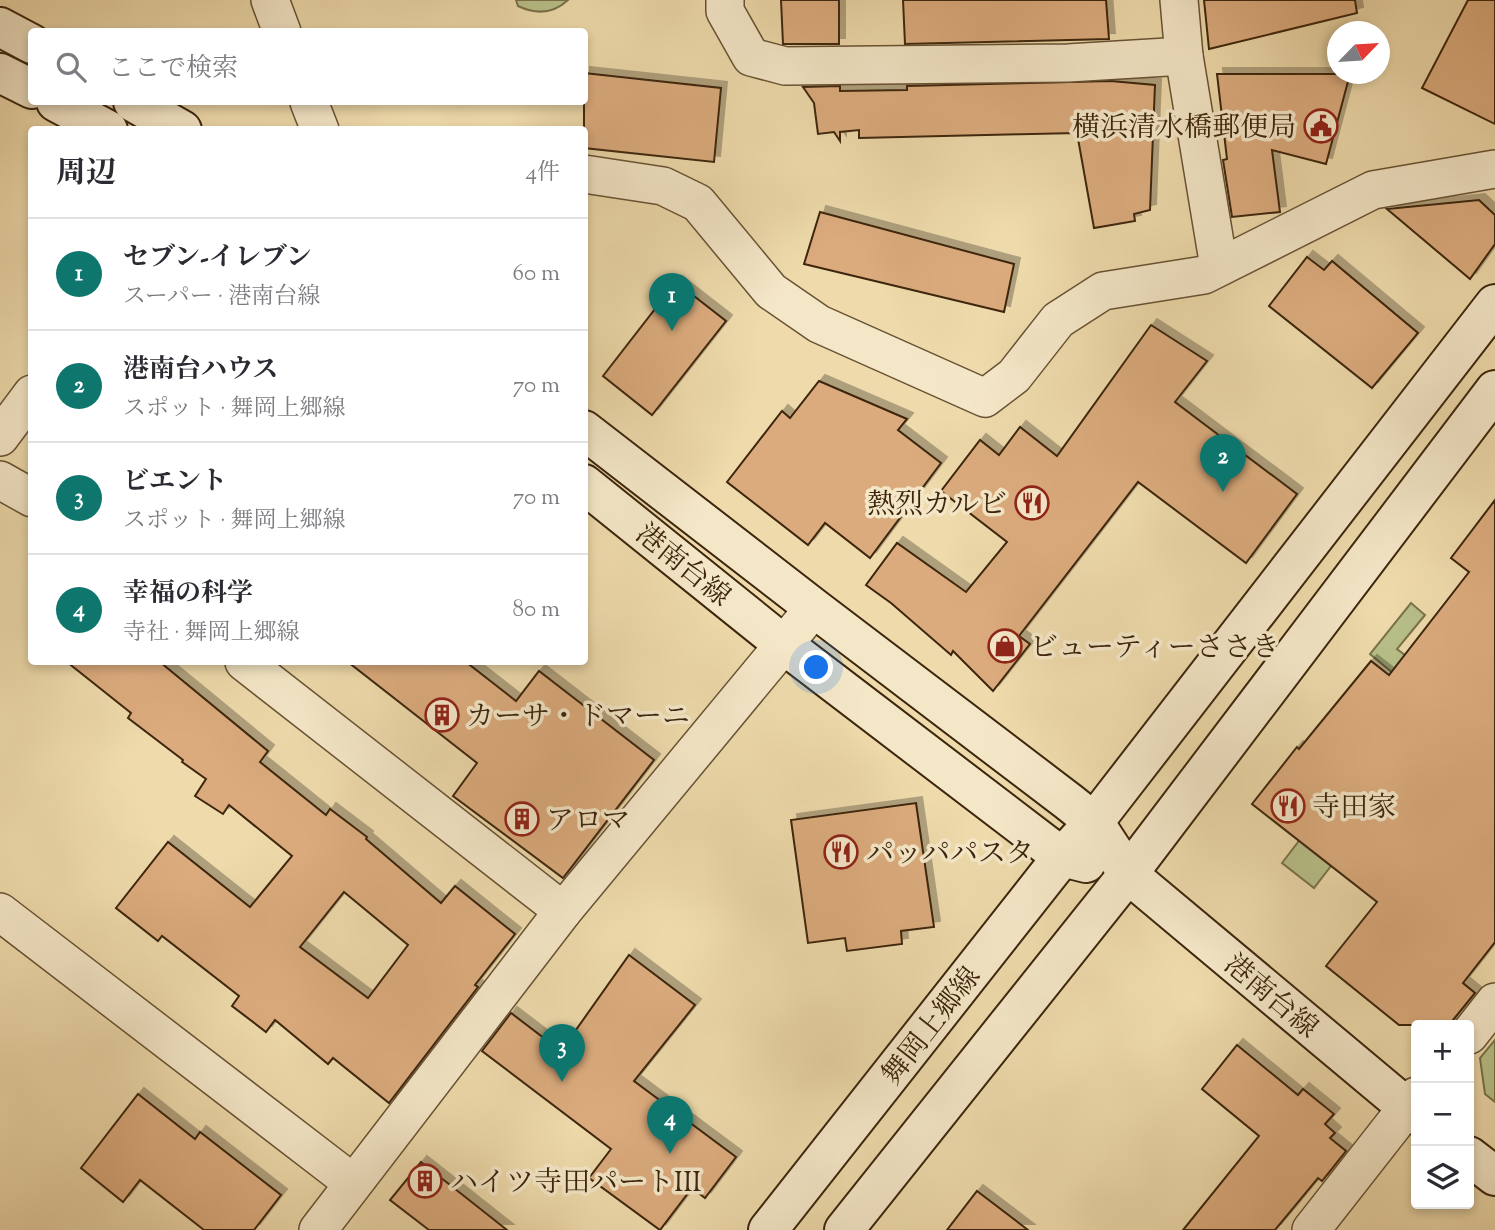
<!DOCTYPE html>
<html lang="ja">
<head>
<meta charset="utf-8">
<style>
  :root { --surface:#fff; --page:#f2f2f3; --text:#2b2b33; --muted:#7c7c81; --line:#e1e1e2; --accent:#0f766e }
  body { margin:0; font-family:"Sorts Mill Goudy","Noto Serif JP",serif; background:var(--page); color:var(--text) }
  .controls { position:absolute; right:21px; bottom:21px; display:grid; overflow:hidden; border-radius:7px; box-shadow:0 4px 10px #0003 }
  .controls button { width:63px; height:63px; display:grid; place-items:center; padding:0; border:0; border-bottom:2px solid var(--line); background:var(--surface); color:var(--text); font:35px sans-serif }
  .compass { position:absolute; left:1327px; top:21px; width:63px; height:63px; border-radius:50%; background:var(--surface); box-shadow:0 4px 10px #0003; rotate:65deg }
  .you { position:absolute; left:817px; top:668px; width:24px; height:24px; margin:-18px; border:5px solid #fff; border-radius:50%; background:#1a73e8; box-shadow:0 0 0 10px #1a73e833 }
  .badge { display:grid; place-items:center; width:46px; height:46px; border-radius:50%; background:var(--accent); color:#fff; font-size:23px; font-weight:700 }
  .pin { position:absolute; translate:-50% -58px; filter:drop-shadow(0 2px 4px #0008) }
  .pin::after { content:''; position:absolute; top:37px; width:24px; height:21px; background:inherit; clip-path:polygon(0 0,100% 0,50% 100%) }
  .list { margin:0; padding:0; list-style:none }
  h2 { display:flex; justify-content:space-between; align-items:center; height:91px; margin:0; padding:0 28px; font-size:30px }
  h2 small { font-size:23px; font-weight:400; color:var(--muted) }
  .list li { display:grid; grid-template-columns:46px 1fr auto; gap:21px; align-items:center; box-sizing:border-box; height:112px; padding:0 28px; border-top:2px solid var(--line) }
  .list b { display:block; font-size:26px; white-space:nowrap }
  .list p { margin:0; font-size:23px; white-space:nowrap; color:var(--muted) }
  .list em { font-size:23px; font-style:normal; color:var(--muted) }
  .icon { flex:none; width:38px; height:38px; fill:none; stroke:currentColor; stroke-width:2; stroke-linecap:round; stroke-linejoin:round }
  .map { position:relative; flex:none; width:1495px; height:1230px; overflow:hidden }
  .search { position:absolute; background:var(--surface); box-shadow:0 4px 10px #0003; left:28px; top:28px; width:560px; height:77px; display:flex; align-items:center; gap:18px; box-sizing:border-box; padding:0 24px; border-radius:7px; color:var(--muted); font-size:26px }
  .panel { position:absolute; background:var(--surface); box-shadow:0 4px 10px #0003; left:28px; top:126px; width:560px; height:539px; border-radius:7px }
  .map>svg:first-child { display:block }
  .green { fill:#b8c089; stroke:#7a724a; stroke-width:2 }
  .building { fill:#dbab7d; stroke:#3c250c; stroke-width:2; fill-rule:evenodd; filter:url(#shadow) }
  .lines { fill:none; stroke-linecap:round; stroke-linejoin:round }
  .street-casing { stroke:#685234; stroke-width:40 }
  .secondary-casing { stroke:#3c250c; stroke-width:42 }
  .street { stroke:#f4e7c8; stroke-width:37 }
  .secondary { stroke:#f4e7c8; stroke-width:38 }
  .labels { text-anchor:middle; stroke-width:7; stroke-linejoin:round; paint-order:stroke }
  .poi-label { font-size:28px; fill:#3c250c; stroke:#f4e7c8; text-anchor:start }
  .street-label { font-size:28px; fill:#3c250c; stroke:#f4e7c8 }
</style>
</head>
<body>
<div class="map">
<svg width="1495" height="1230" viewBox="0 0 1495 1230">
  <defs>
    <filter id="shadow"><feDropShadow dx="6" dy="-6" stdDeviation="0" flood-color="#0004"/></filter>
  </defs>
  <rect width="100%" height="100%" fill="#eedaab"/>
  <filter id="stains"><feTurbulence type="fractalNoise" baseFrequency=".00286" numOctaves="4"/><feColorMatrix values="0 0 0 0 .2 0 0 0 0 .09 0 0 0 0 .02 0 0 0 .5 -.17"/></filter>
  <radialGradient id="worn" r=".72"><stop offset=".6" stop-color="#630" stop-opacity="0"/><stop offset="1" stop-color="#630" stop-opacity=".3"/></radialGradient>
  <!-- green -->
  <g class="green">
    <path d="M516 0H568C553 14 537 15 518 6Z"/>
    <polygon points="1411,603 1425,615 1397,649 1418,665 1483,748 1370,654"/>
    <polygon points="1302,837 1334,862 1314,888 1282,863"/>
    <polygon points="1495,1040 1495,1102 1485,1094 1480,1058"/>
  </g>
  <!-- building -->
  <g class="building">
    <polygon points="781,0 839,0 839,44 783,44"/>
    <polygon points="903,0 1106,0 1109,39 905,44"/>
    <polygon points="1204,0 1355,0 1357,13 1209,49"/>
    <polygon points="1468,0 1495,0 1495,124 1422,88"/>
    <polygon points="584,73 721,88 714,162 584,148"/>
    <polygon points="1217,74 1350,74 1326,164 1272,150 1280,212 1232,217 1223,160 1227,159"/>
    <polygon points="1111,81 1155,85 1150,210 1134,214 1135,221 1094,228 1077,133 859,138 859,130 840,132 840,141 834,132 818,134 814,103 803,87 840,86 840,91 907,90 907,86"/>
    <polygon points="1479,200 1495,215 1495,244 1470,279 1387,209"/>
    <polygon points="820,212 1014,264 1004,312 804,264"/>
    <polygon points="1307,257 1324,270 1332,261 1418,333 1372,388 1269,306"/>
    <polygon points="676,282 726,321 652,415 603,376"/>
    <polygon points="1151,325 1207,361 1175,402 1297,494 1246,563 1138,482 1019,636 1030,644 993,691 953,651 951,655 891,603 866,585 897,543 966,592 1007,542 941,491 980,440 999,455 1020,427 1057,456"/>
    <polygon points="819,381 907,419 898,430 941,463 870,558 825,523 808,545 727,482 782,411 790,418"/>
    <polygon points="1495,500 1495,942 1463,983 1475,993 1449,1025 1399,1025 1326,966 1377,902 1252,804 1297,747 1299,749 1371,661 1389,675 1469,572 1451,558"/>
    <path d="M67 662H160L268 751 260 762 326 815 330 809 367 837 366 839 441 903 455 886 515 934 475 985 478 987 389 1103 333 1058 328 1064 275 1020 266 1032 232 1006 239 996 162 936 158 941 116 908 168 842 250 907 292 856 229 805 223 814 195 796 206 779 182 762 183 760 128 718 131 713ZM344 892 408 945 368 998 300 947Z"/>
    <polygon points="348,662 466,662 516,701 539,671 654,760 563,878 453,796 477,763"/>
    <polygon points="916,803 934,927 901,931 902,944 847,951 845,938 808,943 791,820"/>
    <polygon points="629,955 695,1005 634,1081 736,1157 705,1198 692,1188 660,1230 589,1178 611,1149 482,1051 511,1013 561,1051"/>
    <polygon points="1237,1045 1298,1095 1303,1089 1334,1114 1325,1124 1335,1133 1330,1138 1346,1151 1322,1181 1318,1178 1275,1230 1183,1230 1259,1136 1202,1089"/>
    <polygon points="138,1094 195,1139 200,1132 281,1195 254,1230 204,1230 140,1180 123,1202 81,1168"/>
    <polygon points="421,1162 507,1230 429,1230 390,1200"/>
    <polygon points="977,1191 1028,1230 947,1230"/>
  </g>
  <g class="lines">
    <defs>
      <g id="street">
        <polyline points="270,0 282,32"/>
        <polyline points="725,0 725,11 751,57 785,66 1068,63 1184,56 1179,0"/>
        <polyline points="1184,56 1219,267"/>
        <polyline points="309,102 320,130"/>
        <polyline points="584,174 663,186 698,203 771,291 819,324 985,398 1014,376 1058,320 1103,291 1204,275 1373,190 1495,169"/>
        <polyline points="0,437 32,394"/>
        <polyline points="0,480 32,498"/>
        <polyline points="244,662 563,911"/>
        <polyline points="0,912 353,1183"/>
        <polyline points="1469,1035 1495,1002"/>
        <polyline points="318,1230 563,911 814,608"/>
        <polyline points="1311,1230 1416,1096"/>
      </g>
      <g id="secondary">
        <polyline points="0,27 32,44"/>
        <polyline points="0,73 32,89"/>
        <polyline points="56,102 108,130"/>
        <polyline points="133,102 182,130"/>
        <polyline points="584,430 814,608 1069,802 1094,822 1128,874 1416,1115"/>
        <polyline points="584,484 783,644 1062,857 1086,863"/>
        <polyline points="1469,1156 1495,1176"/>
        <polyline points="768,1230 1062,857 1094,822 1495,304"/>
        <polyline points="844,1230 1128,874 1495,390"/>
      </g>
    </defs>
    <!-- street casing -->
    <use href="#street" class="street-casing"/>
    <!-- secondary casing -->
    <use href="#secondary" class="secondary-casing"/>
    <!-- street -->
    <use href="#street" class="street"/>
    <!-- secondary -->
    <use href="#secondary" class="secondary"/>
  </g>
  <!-- icons -->
  <defs>
    <symbol id="civic-ring" viewBox="-11 -11 22 22"><circle r="9.5" fill="#f4e7c8" stroke="#8f2418" stroke-width="1.5"/><path d="M-.6-6.5H3V-4.5H.6V-3L4-1V1h2V6H-6V1h2V-1L-.6-3ZM-1.2 2.5V6h2.4V2.5Z" fill="#8f2418"/></symbol>
    <symbol id="restaurant-ring" viewBox="-11 -11 22 22"><circle r="9.5" fill="#f4e7c8" stroke="#8f2418" stroke-width="1.5"/><path d="M-5-6h1v4h1v-4h1v4h1v-4h1v5L-1.5 .5V6h-2V.5L-5-1ZM5-6V6H3V1.5H1.5Q1.5-4 5-6Z" fill="#8f2418"/></symbol>
    <symbol id="shop-ring" viewBox="-11 -11 22 22"><circle r="9.5" fill="#f4e7c8" stroke="#8f2418" stroke-width="1.5"/><path d="M-5-2.5h2.3a2.7 3.5 0 0 1 5.4 0H5L5.5 6h-11ZM-1.5-2.5h3a1.5 2.3 0 0 0-3 0Z" fill="#8f2418"/></symbol>
    <symbol id="building-ring" viewBox="-11 -11 22 22"><circle r="9.5" fill="#f4e7c8" stroke="#8f2418" stroke-width="1.5"/><path d="M-4-6H4V6H1V3H-1V6H-4ZM-2.5-4.3h1.7v1.8h-1.7ZM.8-4.3h1.7v1.8H.8ZM-2.5-1h1.7V.8h-1.7ZM.8-1h1.7V.8H.8Z" fill="#8f2418"/></symbol>
  </defs>
  <g fill-rule="evenodd">
    <use href="#civic-ring" x="1302" y="107" width="38" height="38"/>
    <use href="#restaurant-ring" x="1013" y="484" width="38" height="38"/>
    <use href="#shop-ring" x="986" y="627" width="38" height="38"/>
    <use href="#building-ring" x="423" y="696" width="38" height="38"/>
    <use href="#restaurant-ring" x="1269" y="787" width="38" height="38"/>
    <use href="#building-ring" x="503" y="800" width="38" height="38"/>
    <use href="#restaurant-ring" x="822" y="833" width="38" height="38"/>
    <use href="#building-ring" x="406" y="1162" width="38" height="38"/>
  </g>
  <g class="labels">
    <!-- poi labels -->
    <g class="poi-label">
      <text x="1296" y="136" text-anchor="end">横浜清水橋郵便局</text>
      <text x="1007" y="513" text-anchor="end">熱烈カルビ</text>
      <text x="1030" y="656">ビューティーささき</text>
      <text x="466" y="725">カーサ・ドマーニ</text>
      <text x="1312" y="816">寺田家</text>
      <text x="546" y="829">アロマ</text>
      <text x="866" y="862">パッパパスタ</text>
      <text x="450" y="1191">ハイツ寺田パートIII</text>
    </g>
    <!-- street labels -->
    <g class="street-label">
      <text transform="translate(684 564) rotate(39)" y="10">港南台線</text>
      <text transform="translate(1272 995) rotate(40)" y="10">港南台線</text>
      <text transform="translate(930 1025) rotate(-52)" y="10">舞岡上郷線</text>
    </g>
  </g>
  <rect width="100%" height="100%" filter="url(#stains)"/>
  <rect width="100%" height="100%" fill="url(#worn)"/>
</svg>
<div class="controls">
<button>+</button>
<button>−</button>
<button><svg class="icon" aria-label="layers" viewBox="0 0 24 24"><path d="M12 4l9 5-9 5-9-5zM3 14l9 5 9-5"/></svg></button>
</div>
<svg class="compass" viewBox="-18 -18 36 36"><path d="M0-13l5 13h-10z" fill="#e53935"/><path d="M0 13l5-13h-10z" fill="#7c7c81"/></svg>
<div class="you"></div>
<div class="pin badge" style="left:672px;top:331px">1</div>
<div class="pin badge" style="left:1223px;top:492px">2</div>
<div class="pin badge" style="left:562px;top:1082px">3</div>
<div class="pin badge" style="left:670px;top:1154px">4</div>
<div class="search"><svg class="icon" aria-label="search" viewBox="0 0 24 24"><circle cx="10" cy="10" r="6"/><path d="M15 15l6 6"/></svg>ここで検索</div>
<section class="panel">
<h2>周辺<small>4件</small></h2>
<ul class="list">
<li><span class="badge">1</span><div><b>セブン-イレブン</b><p>スーパー · 港南台線</p></div><em>60 m</em></li>
<li><span class="badge">2</span><div><b>港南台ハウス</b><p>スポット · 舞岡上郷線</p></div><em>70 m</em></li>
<li><span class="badge">3</span><div><b>ビエント</b><p>スポット · 舞岡上郷線</p></div><em>70 m</em></li>
<li><span class="badge">4</span><div><b>幸福の科学</b><p>寺社 · 舞岡上郷線</p></div><em>80 m</em></li>
</ul>
</section>
</div>
</body>
</html>
